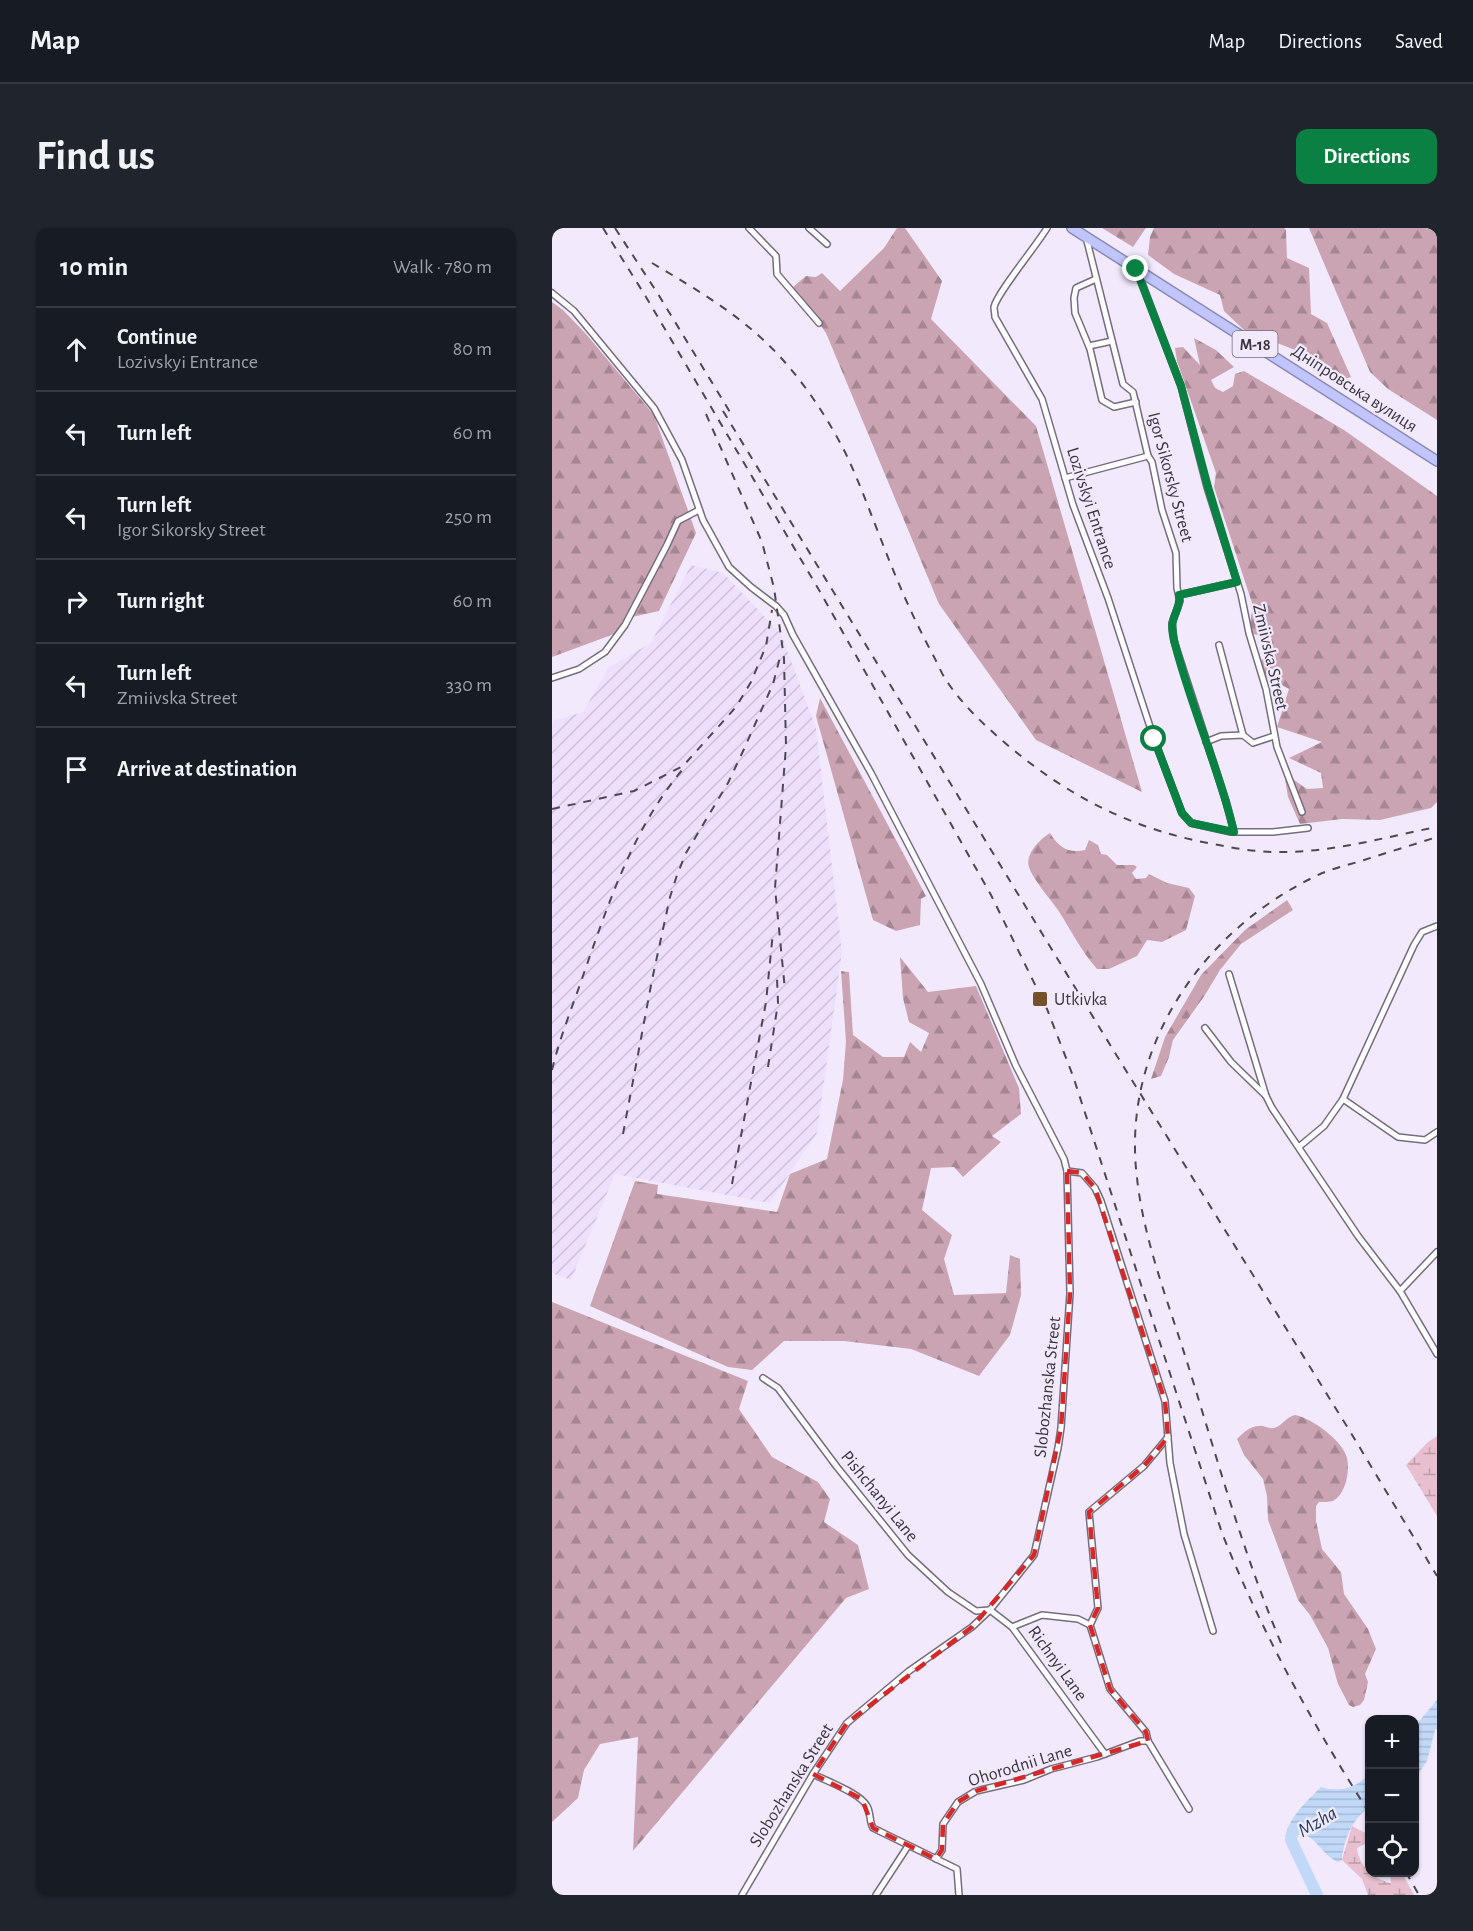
<!DOCTYPE html>
<html lang="en">
<head>
<meta charset="utf-8">
<style>
  :root { --surface:#171b24; --page:#20242c; --text:#f1f3f6; --muted:#9ea1a6; --line:#363941; --accent:#0b8043 }
  body { margin:0; font-family:"Alegreya Sans",sans-serif; background:var(--page); color:var(--text) }
  .controls { position:absolute; right:18px; bottom:18px; display:grid; overflow:hidden; border-radius:12px; box-shadow:0 2px 4px #0004 }
  .controls button { width:54px; height:54px; display:grid; place-items:center; padding:0; border:0; border-bottom:2px solid var(--line); background:var(--surface); color:var(--text); font:30px sans-serif }
  .stop { position:absolute; width:18px; height:18px; margin:-14px; border:4px solid #0b8043; border-radius:50%; background:#fff }
  .stop.end { background:#0b8043; border-color:#fff; box-shadow:0 2px 6px #0008 }
  .list { margin:0; padding:0; list-style:none }
  h2 { display:flex; justify-content:space-between; align-items:center; height:78px; margin:0; padding:0 24px; font-size:26px }
  h2 small { font-size:20px; font-weight:400; color:var(--muted) }
  .list li { display:grid; grid-template-columns:39px 1fr auto; gap:18px; align-items:center; box-sizing:border-box; height:84px; padding:0 24px; border-top:2px solid var(--line) }
  .list b { display:block; font-size:22px; white-space:nowrap }
  .list p { margin:0; font-size:20px; white-space:nowrap; color:var(--muted) }
  .list em { font-size:20px; font-style:normal; color:var(--muted) }
  .icon { flex:none; width:33px; height:33px; fill:none; stroke:currentColor; stroke-width:2; stroke-linecap:round; stroke-linejoin:round }
  .map { position:relative; flex:none; width:885px; height:1667px; overflow:hidden; border-radius:12px }
  header { display:flex; align-items:center; gap:36px; box-sizing:border-box; height:84px; padding:0 30px; background:var(--surface); border-bottom:2px solid var(--line) }
  header strong { font-size:28px }
  nav { display:flex; gap:33px; margin-inline-start:auto; font-size:21px }
  .intro { display:flex; align-items:center; justify-content:space-between; box-sizing:border-box; height:144px; padding:0 36px }
  h1 { margin:0; font-size:42px }
  .button { padding:15px 27px; border-radius:12px; background:var(--accent); color:#fff; font-size:21px; font-weight:700 }
  main { display:flex; gap:36px; padding:0 36px }
  aside { flex:1; background:var(--surface); border-radius:12px; box-shadow:0 2px 4px #0004 }
  .map>svg:first-child { display:block }
  .industrial { fill:url(#industrial-furrows) }
  .forest { fill:url(#forest-firs) }
  .wetland { fill:url(#wetland-marsh) }
  .water { fill:url(#water-rules) }
  .lines { fill:none; stroke-linecap:round; stroke-linejoin:round }
  .river { stroke:#c2d8f8; stroke-width:12 }
  .minor-casing { stroke:#756c80; stroke-width:8 }
  .trunk-casing { stroke:#8889ba; stroke-width:12 }
  .minor { stroke:#fff; stroke-width:5 }
  .trunk { stroke:#c2c4fe; stroke-width:9 }
  .rail { stroke:#4d4852; stroke-width:2; stroke-dasharray:8 8; stroke-linecap:butt }
  .route { stroke:#0b8043; stroke-width:8 }
  .marked { fill:none; stroke:#d62828; stroke-width:4.5; stroke-dasharray:12 8; stroke-linejoin:round }
  .poi-dot { fill:#74512a; stroke:#f2eafc; stroke-width:2 }
  .labels { text-anchor:middle; stroke-width:4.5; stroke-linejoin:round; paint-order:stroke }
  .shield { fill:#f2eafc; stroke:#716c78; stroke-width:1.5 }
  .shield-label { font-size:16px; font-weight:bold; fill:#3a363f }
  .street-label { font-size:18px; fill:#3a363f; stroke:#f2eafc }
  .poi-label { font-size:18px; fill:#3a363f; stroke:#f2eafc; text-anchor:start }
  .water-label { font-size:20px; font-style:italic; fill:#203d66; stroke:#f2eafc }
</style>
</head>
<body>
<header>
<strong>Map</strong>
<nav><a>Map</a><a>Directions</a><a>Saved</a></nav>
</header>
<div class="intro"><h1>Find us</h1><a class="button">Directions</a></div>
<main>
<aside>
<h2>10 min<small>Walk · 780 m</small></h2>
<ul class="list">
<li><svg class="icon" aria-label="ahead" viewBox="0 0 24 24"><path d="M12 20V5M6 11l6-6 6 6"/></svg><div><b>Continue</b><p>Lozivskyi Entrance</p></div><em>80 m</em></li>
<li><svg class="icon" aria-label="left" viewBox="0 0 24 24"><path d="M17 20v-9H6M10 6l-5 5 5 5"/></svg><div><b>Turn left</b></div><em>60 m</em></li>
<li><svg class="icon" aria-label="left" viewBox="0 0 24 24"><path d="M17 20v-9H6M10 6l-5 5 5 5"/></svg><div><b>Turn left</b><p>Igor Sikorsky Street</p></div><em>250 m</em></li>
<li><svg class="icon" aria-label="right" viewBox="0 0 24 24"><path d="M7 20v-9h11M14 6l5 5-5 5"/></svg><div><b>Turn right</b></div><em>60 m</em></li>
<li><svg class="icon" aria-label="left" viewBox="0 0 24 24"><path d="M17 20v-9H6M10 6l-5 5 5 5"/></svg><div><b>Turn left</b><p>Zmiivska Street</p></div><em>330 m</em></li>
<li><svg class="icon" aria-label="arrive" viewBox="0 0 24 24"><path d="M6 21V4h12l-3 4 3 4H6"/></svg><div><b>Arrive at destination</b></div></li>
</ul>
</aside>
<div class="map">
<svg width="885" height="1667" viewBox="0 0 885 1667">
  <defs>
    <pattern id="industrial-furrows" width="10" height="10" patternUnits="userSpaceOnUse" patternTransform="scale(1.5)"><rect width="10" height="10" fill="#ede0fe"/><path d="M-1 1l2-2M0 10L10 0M9 11l2-2" fill="none" stroke="#ccc1db"/></pattern>
    <pattern id="forest-firs" width="22" height="20" patternUnits="userSpaceOnUse" patternTransform="scale(1.5)"><rect width="22" height="20" fill="#cba4b3"/><path d="M5 1l3.5 6h-7zM16 11l3.5 6h-7z" fill="#a68693"/></pattern>
    <pattern id="wetland-marsh" width="20" height="14" patternUnits="userSpaceOnUse" patternTransform="scale(1.5)"><rect width="20" height="14" fill="#e7bfce"/><path d="M1 5h8M5 5V1M11 12h8M15 12V8" fill="none" stroke="#bc9ca9"/></pattern>
    <pattern id="water-rules" width="6" height="5" patternUnits="userSpaceOnUse" patternTransform="scale(1.5)"><rect width="6" height="5" fill="#c2d8f8"/><path d="M0 2.5h6" fill="none" stroke="#a7bad6"/></pattern>
  </defs>
  <rect width="100%" height="100%" fill="#f2eafc"/>
  <!-- industrial -->
  <polygon class="industrial" points="139,337 171,345 229,406 264,500 290,724 265,905 218,975 63,946 19,1052 0,1045 0,497 4,492 31,484 57,439 99,415"/>
  <!-- forest -->
  <g class="forest">
    <polygon points="345,0 353,0 390,53 379,91 484,198 590,564 484,512 387,376 274,105 241,59 254,48 264,49 270,45 288,63 332,20"/>
    <polygon points="550,0 594,0 581,19"/>
    <polygon points="602,0 732,0 734,2 735,30 757,40 759,86 775,95 799,149 788,152 743,122 692,102 672,83 668,67 622,46 596,27 598,9"/>
    <polygon points="757,0 885,0 885,192 836,161 818,144"/>
    <polygon points="0,74 11,82 34,106 102,187 144,305 107,383 80,389 73,402 0,429"/>
    <polygon points="642,110 664,122 682,139 659,152 663,160 671,164 681,158 683,146 692,143 792,202 885,268 885,574 879,580 828,592 790,591 748,596 736,569 732,545 755,561 771,560 769,545 737,530 770,514 725,499 737,461 705,443 720,410 696,405 701,378 662,259 664,245 625,133 623,120 631,119 648,137"/>
    <polygon points="268,470 374,668 369,671 368,697 344,703 321,692 264,488"/>
    <path d="M498 605C506 619 517 626 533 622L537 612 546 617 549 626 555 627 565 637H582L585 639 580 645 584 651 594 650 597 646 615 655 637 660 643 668 634 702 610 714 595 712 585 728 557 741H545C529 723 519 702 506 682 499 672 480 650 477 639 473 626 488 611 498 605Z"/>
    <polygon points="735,672 741,682 689,716 668,742 653,767 621,812 617,829 609,848 599,851 613,809 649,747 693,702"/>
    <polygon points="348,729 376,764 424,758 467,860 469,886 440,908 449,914 411,949 402,939 379,940 370,982 400,1007 392,1031 402,1067 454,1065 458,1027 468,1031 469,1067 458,1107 427,1148 359,1121 292,1113 232,1113 200,1142 176,1139 38,1078 83,953 106,957 105,966 225,984 238,946 275,931 291,852 294,813 289,743 297,744 301,807 331,829 352,829 358,814 369,824 377,805 357,794 351,770"/>
    <polygon points="0,1074 196,1153 187,1181 220,1229 266,1254 278,1271 272,1294 306,1317 317,1361 294,1370 81,1623 86,1509 48,1516 32,1542 26,1570 0,1594"/>
    <path d="M743 1187C760 1190 791 1213 795 1230 798 1243 794 1266 781 1273 777 1274 770 1274 767 1274L764 1278V1293L770 1321 789 1344 792 1366 816 1401 824 1421 813 1446 816 1454 812 1472 808 1477 801 1479 797 1477 786 1456 776 1420 758 1387 746 1372 716 1292 715 1268 711 1251 692 1227 685 1211C691 1205 698 1198 707 1198 712 1197 716 1201 722 1200 730 1198 734 1189 743 1187Z"/>
  </g>
  <!-- wetland -->
  <g class="wetland">
    <polygon points="885,1208 885,1288 854,1237 876,1214"/>
    <path d="M800 1598 817 1607V1616L815 1615 805 1620C807 1638 821 1651 839 1655L838 1645H850L862 1667H816L810 1651 790 1632Z"/>
  </g>
  <!-- water -->
  <g class="water">
    <polygon points="885,1472 885,1501 883,1502 875,1533 863,1550 863,1498"/>
    <path d="M817 1546V1580C800 1591 792 1611 790 1632L786 1634C769 1627 764 1605 743 1605L737 1612 733 1608C739 1587 754 1574 769 1559 787 1565 804 1560 817 1546Z"/>
  </g>
  <g class="lines">
    <!-- river -->
    <polyline class="river" points="750,1599 741,1603 739,1612 765,1667"/>
    <defs>
      <g id="minor">
        <polyline points="197,0 224,28 225,46 267,95"/>
        <polyline points="257,0 275,16"/>
        <path d="M495 0C485 17 445 65 442 79 442 82 443 86 443 89L490 171 521 277 556 370 602 511 630 585 639 595 679 604H721L756 600"/>
        <polyline points="534,9 571,156 581,164 596,228 600,234 610,282 624,325 625,360 628,373 620,395 622,413 674,573 682,604"/>
        <polyline points="585,42 629,158 655,259 689,366 697,405 714,461 725,519 750,584"/>
        <polyline points="544,51 524,60 522,70 523,85 538,121 550,172 562,179 584,174"/>
        <polyline points="0,65 22,83 102,180 130,232 151,292 177,339 199,359 224,378 232,387 241,407 319,545 429,756 464,838 512,931 515,943 518,1065 509,1200 506,1220 482,1327 438,1382 420,1399 357,1443 295,1495 261,1546 190,1667"/>
        <polyline points="537,118 560,113"/>
        <polyline points="513,250 596,228"/>
        <polyline points="627,367 685,354"/>
        <polyline points="667,417 691,507"/>
        <polyline points="0,450 27,441 53,424 73,397 115,317 126,293 147,282"/>
        <polyline points="654,514 669,508 691,507 701,515 722,508"/>
        <polyline points="677,746 714,868 720,880 806,1008 848,1063 885,1126"/>
        <polyline points="653,800 679,834 714,868"/>
        <polyline points="791,871 862,717 870,704 885,698"/>
        <polyline points="748,918 772,898 791,871 846,909 873,912 885,904"/>
        <polyline points="515,943 530,945 543,960 549,973 613,1173 618,1235 632,1306 661,1403"/>
        <polyline points="848,1063 885,1024"/>
        <polyline points="211,1150 226,1160 285,1239 356,1327 396,1364 424,1383 438,1382 460,1399"/>
        <polyline points="616,1209 592,1238 537,1284 546,1380 538,1397 558,1461 594,1504 596,1513 637,1581"/>
        <polyline points="538,1397 526,1391 490,1387 460,1399 553,1526"/>
        <path d="M261 1546C274 1553 308 1565 315 1578 319 1585 317 1593 321 1600L405 1641 407 1667"/>
        <polyline points="384,1631 390,1622 391,1596 406,1574 424,1563 472,1552 499,1541 545,1529 588,1513 596,1513"/>
        <polyline points="324,1667 356,1618"/>
      </g>
      <polyline id="trunk" points="520,0 885,233"/>
    </defs>
    <!-- minor casing -->
    <use href="#minor" class="minor-casing"/>
    <!-- trunk casing -->
    <use href="#trunk" class="trunk-casing"/>
    <!-- minor -->
    <use href="#minor" class="minor"/>
    <!-- trunk -->
    <use href="#trunk" class="trunk"/>
    <!-- rail -->
    <g class="rail">
      <path d="M51 0 94 69 267 362 439 667 495 781 521 848 670 1305C709 1403 761 1497 818 1586"/>
      <polyline points="63,0 106,66 181,189"/>
      <path d="M100 35C137 57 175 79 207 108 242 139 272 183 293 224 307 253 318 284 330 314 345 353 361 390 381 427 386 436 390 447 396 455 412 478 431 496 452 514 516 569 583 603 667 617 686 621 706 624 726 624 779 625 833 609 885 599"/>
      <polyline points="171,183 560,820 799,1205 885,1348"/>
      <polyline points="154,186 210,314 222,360 232,430 234,518 223,660 233,762"/>
      <polyline points="0,581 82,563 131,538 184,479 199,454 214,418 220,382"/>
      <polyline points="216,839 226,775 225,750"/>
      <path d="M0 842C8 808 22 775 33 742 58 671 82 599 131 541"/>
      <polyline points="71,906 100,752 118,669 125,647 134,625 176,555 192,521 221,456 228,429"/>
      <polyline points="180,956 214,774 221,704"/>
      <path d="M729 1415C691 1325 665 1230 636 1137 617 1076 592 1014 585 950 569 821 649 704 762 649 777 641 793 638 809 633 834 625 860 617 885 609"/>
      <polyline points="854,1644 867,1667"/>
    </g>
  </g>
  <g class="lines">
    <!-- route -->
    <path class="route" d="M584 41 629 158 656 259 685 354 627 367C629 378 623 383 621 393 619 400 621 408 623 416 639 479 667 540 682 604L639 595 630 585 602 511"/>
  </g>
  <!-- marked area -->
  <path class="marked" d="M515 943 530 945 543 960 613 1173 616 1209 592 1238 537 1284 546 1380 538 1397 558 1461 594 1504 596 1513 424 1563 406 1574 391 1596 390 1622 384 1631 321 1600 310 1571 261 1546 295 1495 420 1399 482 1327 509 1200 518 1065Z"/>
  <!-- markers -->
  <rect class="poi-dot" x="480" y="763" width="16" height="16" rx="3"/>
  <g class="labels">
    <!-- shield labels -->
    <rect class="shield" x="680.5" y="103" width="45" height="26" rx="4.5"/>
    <g class="shield-label">
      <text x="703" y="122">М-18</text>
    </g>
    <!-- street labels -->
    <g class="street-label">
      <text transform="translate(803 160) rotate(33)" y="6">Дніпровська вулиця</text>
      <text transform="translate(619 249) rotate(75)" y="6">Igor Sikorsky Street</text>
      <text transform="translate(540 280) rotate(72)" y="6">Lozivskyi Entrance</text>
      <text transform="translate(719 429) rotate(77)" y="6">Zmiivska Street</text>
      <text transform="translate(495 1159) rotate(-84)" y="6">Slobozhanska Street</text>
      <text transform="translate(328 1268) rotate(51)" y="6">Pishchanyi Lane</text>
      <text transform="translate(506 1435) rotate(54)" y="6">Richnyi Lane</text>
      <text transform="translate(468 1537) rotate(-17)" y="6">Ohorodnii Lane</text>
      <text transform="translate(239 1557) rotate(-58)" y="6">Slobozhanska Street</text>
    </g>
    <!-- poi labels -->
    <g class="poi-label">
      <text x="502" y="777">Utkivka</text>
    </g>
    <!-- water labels -->
    <g class="water-label">
      <text transform="translate(765 1593) rotate(-30)" y="7">Mzha</text>
    </g>
  </g>
</svg>
<div class="controls">
<button>+</button>
<button>−</button>
<button><svg class="icon" aria-label="locate" viewBox="0 0 24 24"><circle cx="12" cy="12" r="6"/><path d="M12 2v4M12 18v4M2 12h4M18 12h4"/></svg></button>
</div>
<div class="stop" style="left:602px;top:511px"></div>
<div class="stop end" style="left:584px;top:41px"></div>
</div>
</main>
</body>
</html>
